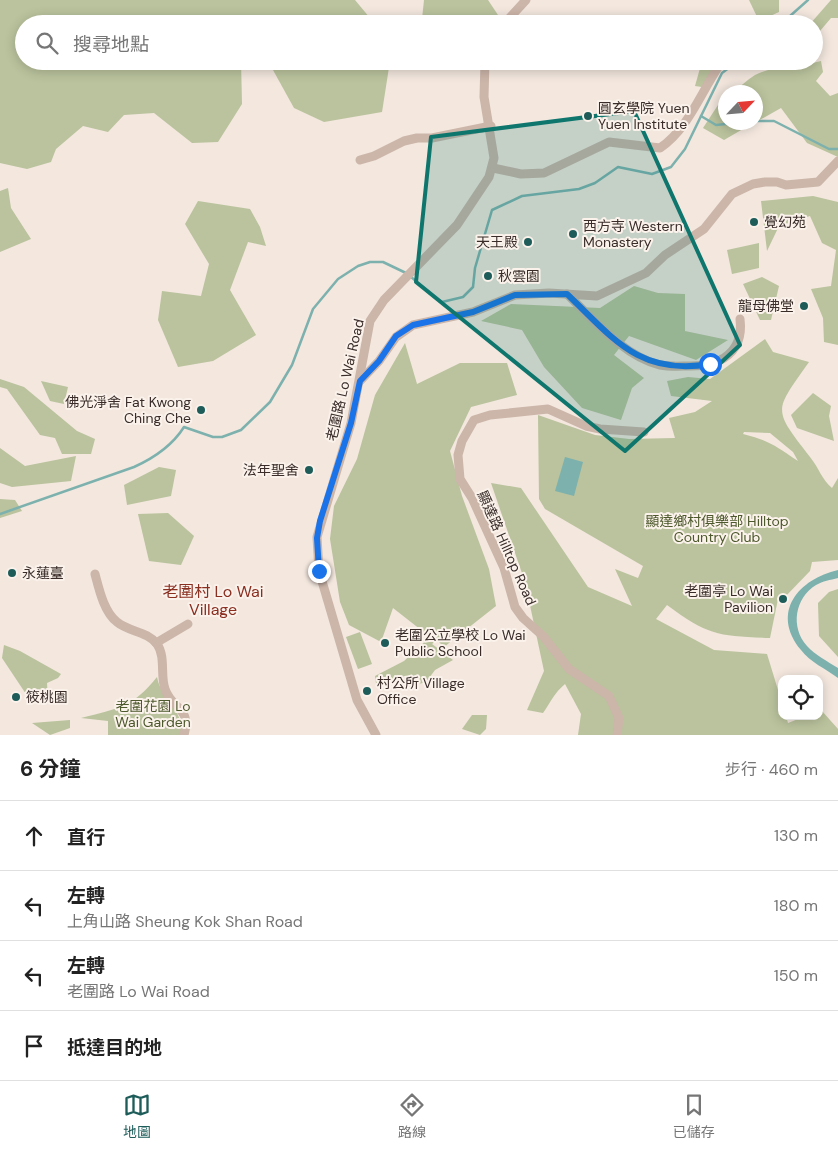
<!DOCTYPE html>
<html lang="zh-TW">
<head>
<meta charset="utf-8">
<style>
  :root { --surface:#fff; --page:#f2f2f2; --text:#222; --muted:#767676; --line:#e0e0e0; --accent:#1d5c59 }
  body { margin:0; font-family:"DM Sans","Noto Sans TC",sans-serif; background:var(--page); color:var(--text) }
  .controls { position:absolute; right:15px; bottom:15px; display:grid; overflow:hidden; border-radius:10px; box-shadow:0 2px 12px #0003 }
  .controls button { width:45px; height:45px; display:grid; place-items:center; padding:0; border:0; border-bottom:1px solid var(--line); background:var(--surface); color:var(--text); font:25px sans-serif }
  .compass { position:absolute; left:718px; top:85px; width:45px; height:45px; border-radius:50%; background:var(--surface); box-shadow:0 2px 12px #0003; rotate:64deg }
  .stop { position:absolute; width:15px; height:15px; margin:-11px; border:4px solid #1a73e8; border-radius:50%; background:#fff }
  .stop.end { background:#1a73e8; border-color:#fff; box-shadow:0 1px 5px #0008 }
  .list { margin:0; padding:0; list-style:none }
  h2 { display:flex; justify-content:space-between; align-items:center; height:65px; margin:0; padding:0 20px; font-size:21px }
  h2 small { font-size:16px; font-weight:400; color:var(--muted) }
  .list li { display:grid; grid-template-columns:32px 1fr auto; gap:15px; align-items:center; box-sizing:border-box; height:70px; padding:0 20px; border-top:1px solid var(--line) }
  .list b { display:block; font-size:19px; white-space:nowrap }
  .list p { margin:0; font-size:16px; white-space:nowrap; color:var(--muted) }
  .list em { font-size:16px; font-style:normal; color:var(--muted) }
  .icon { flex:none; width:28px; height:28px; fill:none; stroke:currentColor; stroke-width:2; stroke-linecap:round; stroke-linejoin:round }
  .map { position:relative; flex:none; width:838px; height:735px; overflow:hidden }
  .search { position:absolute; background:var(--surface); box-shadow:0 2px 12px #0003; left:15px; right:15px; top:15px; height:55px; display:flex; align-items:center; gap:12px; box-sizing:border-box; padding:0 18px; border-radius:28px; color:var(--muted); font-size:19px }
  .sheet { height:345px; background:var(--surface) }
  nav { display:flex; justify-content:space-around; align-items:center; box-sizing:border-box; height:70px; border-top:1px solid var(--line); background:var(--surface); font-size:14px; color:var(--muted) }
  nav a { display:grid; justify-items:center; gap:2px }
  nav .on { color:var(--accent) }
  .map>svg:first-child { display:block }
  .green { fill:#bac39d; fill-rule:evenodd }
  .water { fill:#7cb1ae }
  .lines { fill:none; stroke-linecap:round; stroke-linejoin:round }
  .stream { stroke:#7cb1ae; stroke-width:2.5 }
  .street { stroke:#ccb5a9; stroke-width:9 }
  .route { stroke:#1a73e8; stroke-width:6 }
  .marked { fill:#0f766e; fill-opacity:0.2; stroke:#0f766e; stroke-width:4; stroke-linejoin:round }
  .poi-dot { fill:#1d5c59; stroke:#faf2eb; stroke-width:2 }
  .labels { text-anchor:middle; stroke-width:4; stroke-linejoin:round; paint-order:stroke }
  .poi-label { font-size:14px; fill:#392c29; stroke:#faf2eb; text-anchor:start }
  .street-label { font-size:14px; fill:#392c29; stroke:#faf2eb }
  .park-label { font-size:14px; fill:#4d582c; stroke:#faf2eb }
  .quarter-label { font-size:16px; fill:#8a2e20; stroke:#faf2eb }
</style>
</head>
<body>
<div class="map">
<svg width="838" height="735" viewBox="0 0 838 735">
  <rect width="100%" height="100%" fill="#f3e7de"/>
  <!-- green -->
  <g class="green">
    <polygon points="0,0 355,0 375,24 24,24 24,61 241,61 242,104 218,142 192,143 154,113 124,115 108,132 83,126 56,149 51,162 27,169 0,163"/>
    <polygon points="424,0 488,0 498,15 482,24 443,24 422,19"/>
    <polygon points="749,0 779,0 779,12 759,21"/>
    <polygon points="831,0 838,0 838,18 831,18 814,38 814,24 810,24"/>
    <polygon points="268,61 390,61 382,112 324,122 294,108"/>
    <polygon points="702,61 724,61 702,87 695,86"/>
    <path d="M821 61 823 72 816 81 830 96 838 93V157L807 143 781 108 756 122V92H733C740 87 747 80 755 75 774 65 800 67 821 61Z"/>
    <polygon points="725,99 726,122 755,122 724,140 703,128 718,105"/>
    <polygon points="8,188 11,208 31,239 0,252 0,191"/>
    <polygon points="813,196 838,202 838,345 824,342 823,318 811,289 831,286 836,250 822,243 810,216 779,226 767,251 761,201"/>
    <polygon points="198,201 250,209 260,227 266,246 248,242 230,290 256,335 213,361 178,367 158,320 162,291 201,296 209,264 185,224"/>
    <polygon points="759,243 759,268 732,274 727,250"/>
    <polygon points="762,277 779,286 771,320 760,320 743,284"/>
    <polygon points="634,286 658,293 685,294 685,331 728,340 696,360 629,336 614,355 644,378 632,388 621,420 582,408 544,367 522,330 481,321 511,304 600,308"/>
    <path d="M765 339 773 352 809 362C774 412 772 408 810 457 819 468 822 480 832 488L838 478V560L812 562 810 571 783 599H778L770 638C718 636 709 636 667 605L656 619 714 650 767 654 782 703V716H786L788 723 806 716H819V711H822L838 729V735H578L581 714 565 684C554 693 551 702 543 713L527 710 544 671 525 582 491 483 521 488 588 587 632 606 615 569 638 578 643 566 545 509 539 499 538 415 595 435 629 439 675 438 669 418 695 412 712 401 671 396 667 381 688 377 710 379ZM744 432 770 433 793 452 798 461C775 446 771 441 743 434Z"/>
    <polygon points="405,343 417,384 460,363 507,363 517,395 471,407 450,451 462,496 489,569 496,606 444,647 437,640 432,644 453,660 435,670 426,682 404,688 405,676 376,683 375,676 404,661 430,637 393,608 381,642 349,625 340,602 330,539 334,506 357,459 375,395"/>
    <polygon points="0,379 24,387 77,431 95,439 91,454 62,454 55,438 40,435 7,389 0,387"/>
    <polygon points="41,381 68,387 64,404 50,401"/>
    <polygon points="813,393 831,406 829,416 834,441 797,428 791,415"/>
    <polygon points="0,448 25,466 76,456 71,481 12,487 0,483"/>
    <polygon points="159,467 176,470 171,496 127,505 124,485"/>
    <polygon points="0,499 15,500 22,511 0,518"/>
    <polygon points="168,513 194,536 181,565 149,561 138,514"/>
    <polygon points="838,589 838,657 819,636 818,603 829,592"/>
    <polygon points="360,632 372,664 358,669 346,637"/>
    <polygon points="4,645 20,651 61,674 58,678 47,683 48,701 30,700 2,658"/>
    <path d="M157 677C162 703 184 707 181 735H108V721L81 718C119 708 132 708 157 677Z"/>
    <polygon points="472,715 487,715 486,729 480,735 462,729"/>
    <polygon points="70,720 70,728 50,735 32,723"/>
  </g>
  <!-- water -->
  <g class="water">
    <polygon points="565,457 583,462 574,496 555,491"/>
    <path d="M838 570V578C830 580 823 581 816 585 795 598 790 627 807 646 815 655 827 661 838 668V678C826 669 810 662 801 650 770 612 799 579 838 570Z"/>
  </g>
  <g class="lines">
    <!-- stream -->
    <g class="stream">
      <polyline points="781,24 808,0"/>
      <polyline points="701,116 716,125 746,122"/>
      <polyline points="756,121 774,121 829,149 838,149"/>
      <polyline points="411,277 442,302 463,297 473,287 475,268 492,210 522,196 579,189 595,183 618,167 652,174 671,167 685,149 722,73 738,61"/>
      <path d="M0 514 134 467C154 458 172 446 184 427L213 437H222L241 430 270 402 292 365 313 309 338 279 358 266 370 262H383L406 273"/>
    </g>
    <!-- street -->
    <g class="street">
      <polyline points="504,24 526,0"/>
      <polyline points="360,160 374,156 404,141 417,138 432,138 491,126"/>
      <path d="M493 168 521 174 544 173 609 142 660 148C688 129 700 94 719 66"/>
      <path d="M567 294C592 318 624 357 660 365 670 367 681 366 691 366 702 366 714 365 724 358 738 349 742 335 740 319"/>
      <polyline points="360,381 379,361 396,337 413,325 473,312 515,295 549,293 597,296 646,273 665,255 704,229 732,194 753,184 765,182 777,182 786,185 818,182 838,161"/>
      <path d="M95 574C99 589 104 612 117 622 129 632 147 631 157 644 166 657 160 675 165 689 172 710 192 707 184 735"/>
      <polyline points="156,643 188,624"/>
      <polyline points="376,735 357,700 319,571 317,537 351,423 370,321 384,300 457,225 489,177 494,158 484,97 485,61"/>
      <polyline points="617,735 619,718 609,696 569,669 544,637 523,618 515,607 504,568 472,498 460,479 458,455 462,441 474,420 490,415 548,409 586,426 600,429 644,432"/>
    </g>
  </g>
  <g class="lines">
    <!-- route -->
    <path class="route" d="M319 571 317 538 320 521 351 423 360 381 379 361 396 336 413 325 473 312 515 295 567 294C613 338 639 376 710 364"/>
  </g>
  <!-- marked area -->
  <path class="marked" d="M634 111 740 345 625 451 416 282 431 137Z"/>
  <!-- markers -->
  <g class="poi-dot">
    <circle cx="588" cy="116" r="5"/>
    <circle cx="754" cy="222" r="5"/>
    <circle cx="573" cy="234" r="5"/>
    <circle cx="528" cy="242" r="5"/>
    <circle cx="488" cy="276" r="5"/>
    <circle cx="804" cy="306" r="5"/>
    <circle cx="201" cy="410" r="5"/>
    <circle cx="309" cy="470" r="5"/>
    <circle cx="12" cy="573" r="5"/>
    <circle cx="783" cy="599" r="5"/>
    <circle cx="385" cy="643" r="5"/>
    <circle cx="367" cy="691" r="5"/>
    <circle cx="16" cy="697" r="5"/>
  </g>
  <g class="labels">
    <!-- poi labels -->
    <g class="poi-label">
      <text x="598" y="113">圓玄學院 Yuen<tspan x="598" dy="16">Yuen Institute</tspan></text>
      <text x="764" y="227">覺幻苑</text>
      <text x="583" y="231">西方寺 Western<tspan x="583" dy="16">Monastery</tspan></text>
      <text x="518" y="247" text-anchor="end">天王殿</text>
      <text x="498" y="281">秋雲園</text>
      <text x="794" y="311" text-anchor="end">龍母佛堂</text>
      <text x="191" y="407" text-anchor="end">佛光淨舍 Fat Kwong<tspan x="191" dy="16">Ching Che</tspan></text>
      <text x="299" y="475" text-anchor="end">法年聖舍</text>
      <text x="22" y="578">永蓮臺</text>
      <text x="773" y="596" text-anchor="end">老圍亭 Lo Wai<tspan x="773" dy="16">Pavilion</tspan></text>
      <text x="395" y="640">老圍公立學校 Lo Wai<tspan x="395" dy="16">Public School</tspan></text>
      <text x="377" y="688">村公所 Village<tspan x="377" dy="16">Office</tspan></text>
      <text x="26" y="702">筱桃園</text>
    </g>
    <!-- street labels -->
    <g class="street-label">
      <text transform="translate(345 380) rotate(-77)" y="5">老圍路 Lo Wai Road</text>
      <text transform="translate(507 548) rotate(66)" y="5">顯達路 Hilltop Road</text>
    </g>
    <!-- park labels -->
    <g class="park-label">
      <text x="717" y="526">顯達鄉村俱樂部 Hilltop<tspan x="717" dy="16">Country Club</tspan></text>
      <text x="153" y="711">老圍花園 Lo<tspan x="153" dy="16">Wai Garden</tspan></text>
    </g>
    <!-- quarter labels -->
    <g class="quarter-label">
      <text x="213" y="597">老圍村 Lo Wai<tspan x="213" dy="18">Village</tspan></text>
    </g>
  </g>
</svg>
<div class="controls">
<button><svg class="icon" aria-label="locate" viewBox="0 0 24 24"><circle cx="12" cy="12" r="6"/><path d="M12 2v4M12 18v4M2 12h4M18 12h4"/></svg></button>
</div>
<svg class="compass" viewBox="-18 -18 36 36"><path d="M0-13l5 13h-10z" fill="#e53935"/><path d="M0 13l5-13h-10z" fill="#767676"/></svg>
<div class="stop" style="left:710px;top:364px"></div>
<div class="stop end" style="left:319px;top:571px"></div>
<div class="search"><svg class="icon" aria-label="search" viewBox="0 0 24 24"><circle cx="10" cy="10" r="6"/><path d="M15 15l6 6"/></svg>搜尋地點</div>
</div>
<section class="sheet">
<h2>6 分鐘<small>步行 · 460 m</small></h2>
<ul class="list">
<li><svg class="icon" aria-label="ahead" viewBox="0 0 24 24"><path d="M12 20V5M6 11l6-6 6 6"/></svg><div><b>直行</b></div><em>130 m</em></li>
<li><svg class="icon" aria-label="left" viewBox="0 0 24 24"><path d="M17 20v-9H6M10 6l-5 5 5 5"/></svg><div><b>左轉</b><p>上角山路 Sheung Kok Shan Road</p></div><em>180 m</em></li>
<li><svg class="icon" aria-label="left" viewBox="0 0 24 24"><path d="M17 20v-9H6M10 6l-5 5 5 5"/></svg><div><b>左轉</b><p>老圍路 Lo Wai Road</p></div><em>150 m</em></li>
<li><svg class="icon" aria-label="arrive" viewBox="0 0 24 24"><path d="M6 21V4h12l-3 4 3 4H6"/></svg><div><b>抵達目的地</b></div></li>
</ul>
</section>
<nav>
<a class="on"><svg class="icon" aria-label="map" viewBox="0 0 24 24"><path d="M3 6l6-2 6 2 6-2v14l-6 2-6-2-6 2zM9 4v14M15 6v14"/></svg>地圖</a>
<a><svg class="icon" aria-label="directions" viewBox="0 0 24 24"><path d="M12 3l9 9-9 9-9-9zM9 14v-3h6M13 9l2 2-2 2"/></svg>路線</a>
<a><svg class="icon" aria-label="saved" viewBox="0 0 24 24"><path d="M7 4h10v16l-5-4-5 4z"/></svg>已儲存</a>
</nav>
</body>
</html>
